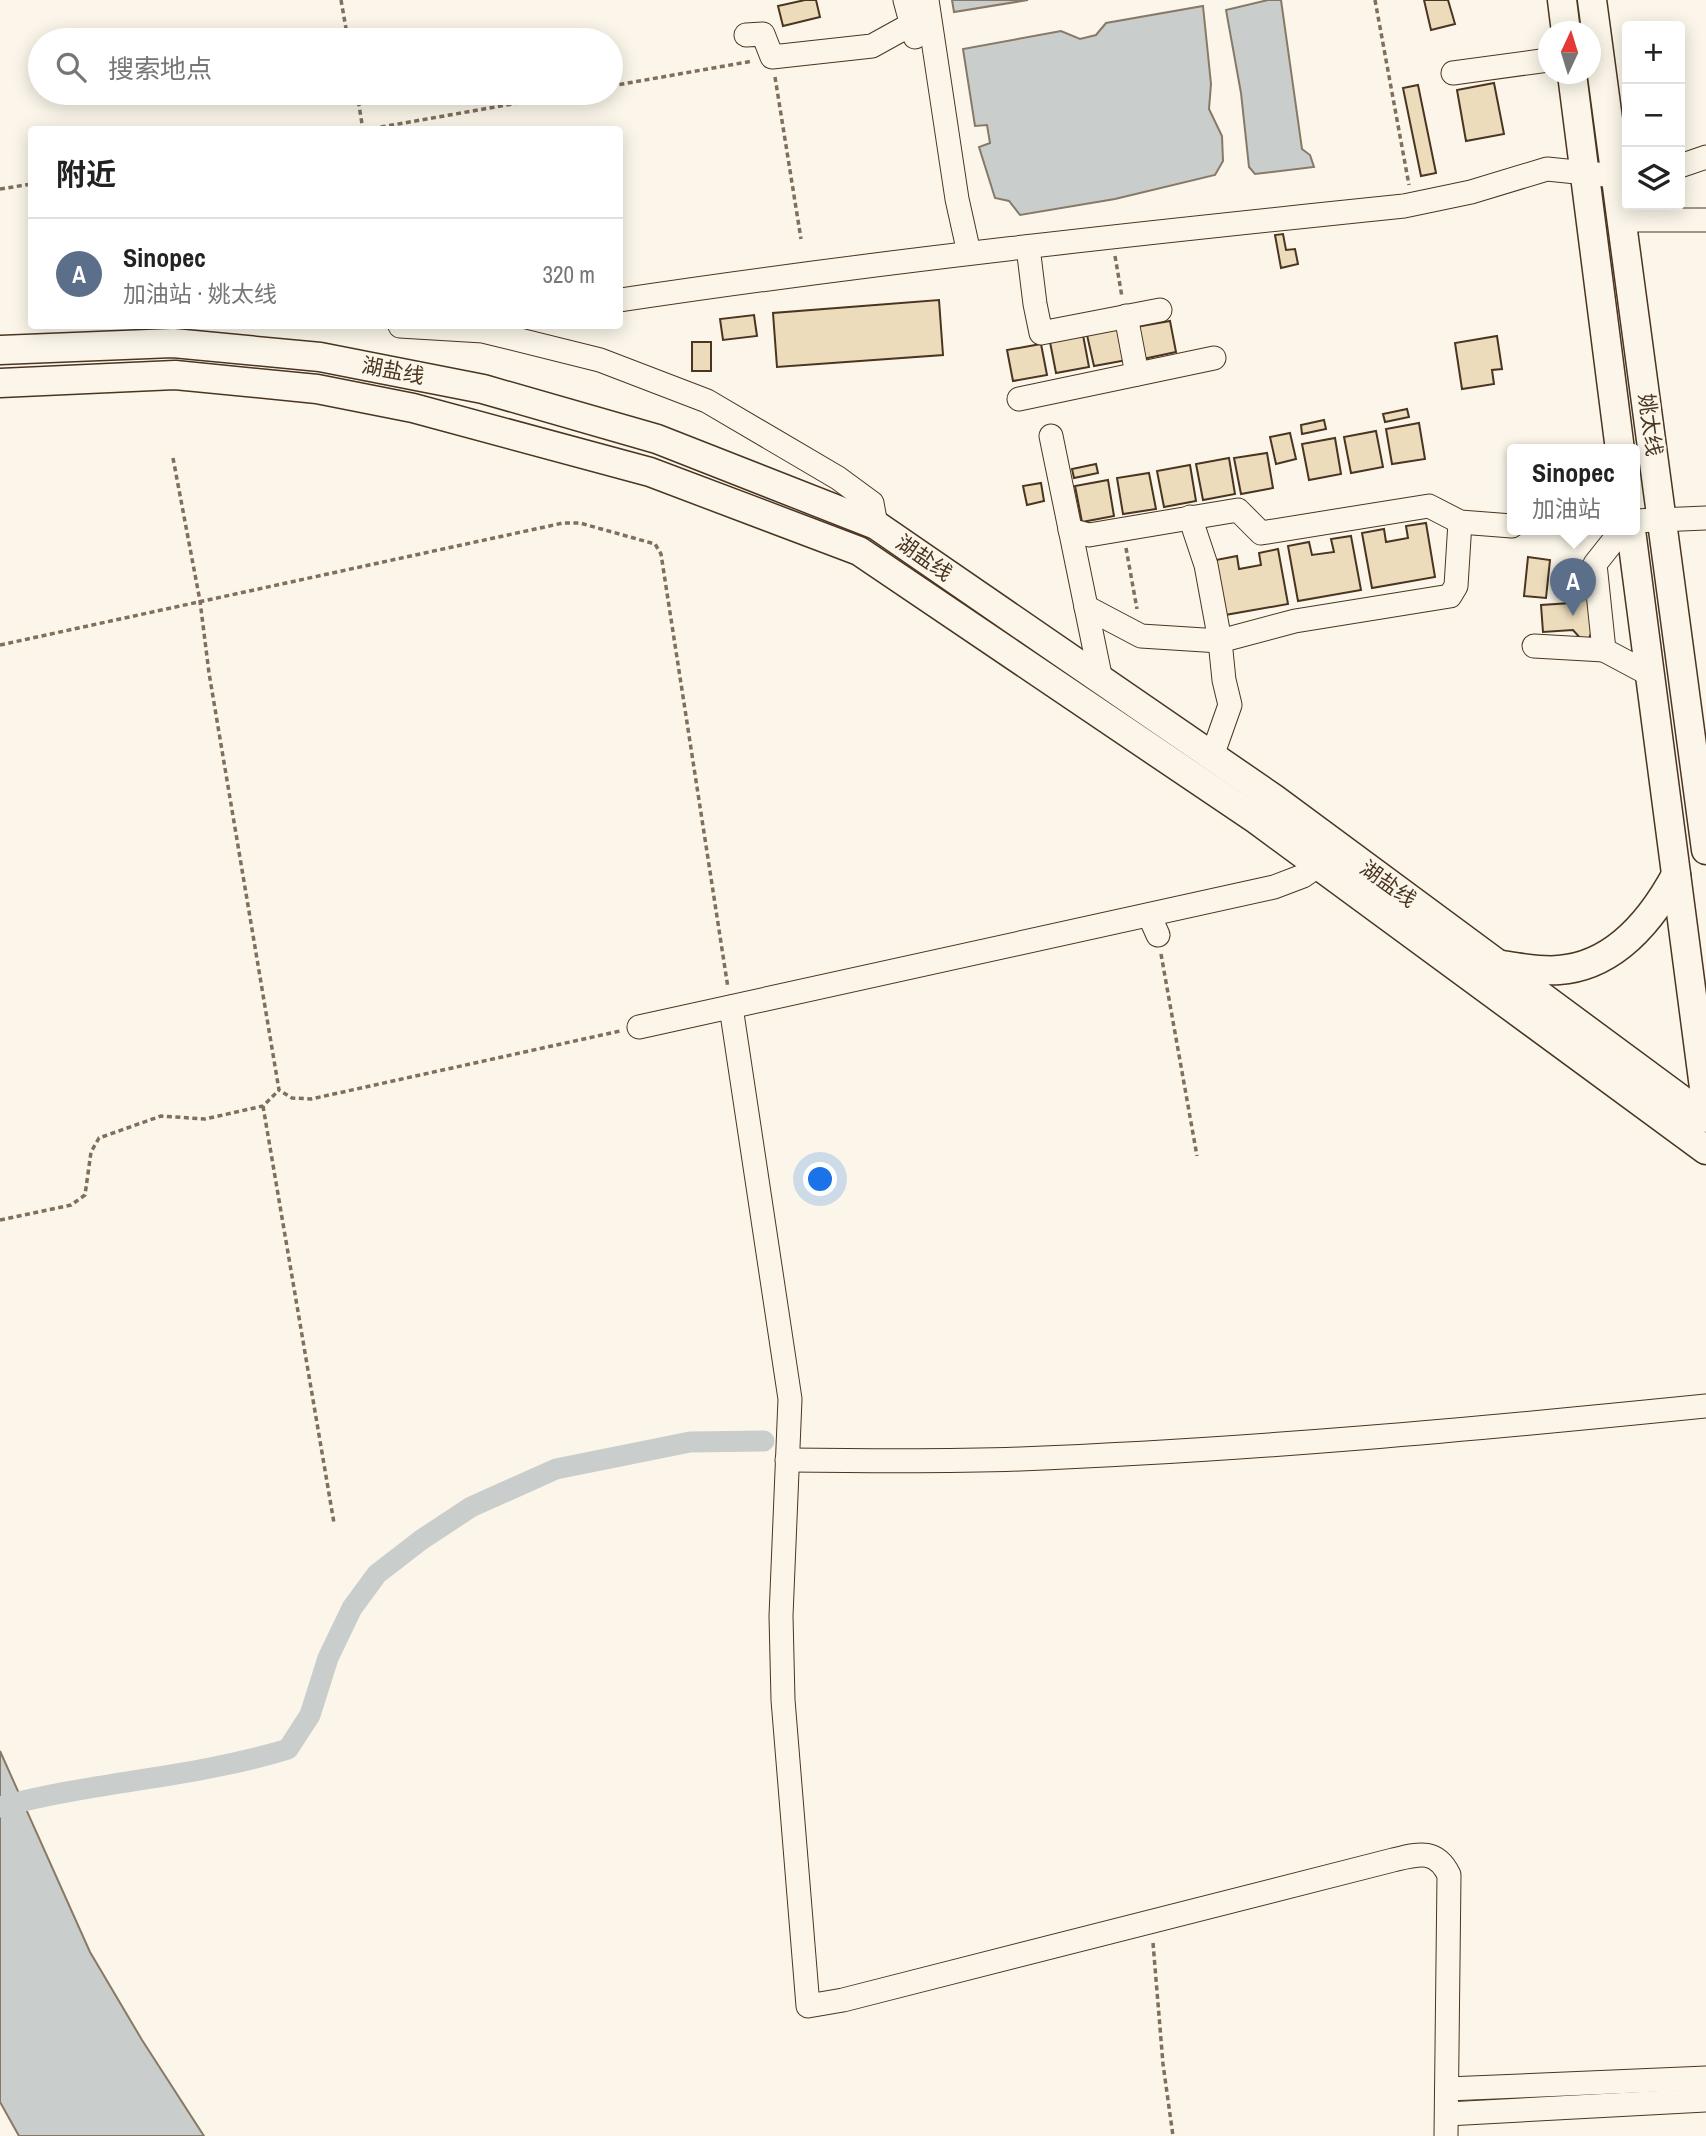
<!DOCTYPE html>
<html lang="zh">
<head>
<meta charset="utf-8">
<style>
  :root { --surface:#fff; --page:#f6f6f6; --text:#222; --muted:#767676; --line:#e0e0e0; --accent:#111827 }
  body { margin:0; font-family:"Archivo Narrow","Noto Sans SC",sans-serif; background:var(--page); color:var(--text) }
  .controls { position:absolute; right:21px; top:21px; display:grid; overflow:hidden; border-radius:7px; box-shadow:0 4px 18px #0003 }
  .controls button { width:63px; height:63px; display:grid; place-items:center; padding:0; border:0; border-bottom:2px solid var(--line); background:var(--surface); color:var(--text); font:35px sans-serif }
  .compass { position:absolute; left:1538px; top:21px; width:63px; height:63px; border-radius:50%; background:var(--surface); box-shadow:0 4px 18px #0003; rotate:4deg }
  .you { position:absolute; left:821px; top:1180px; width:24px; height:24px; margin:-18px; border:5px solid #fff; border-radius:50%; background:#1a73e8; box-shadow:0 0 0 10px #1a73e833 }
  .badge { display:grid; place-items:center; width:46px; height:46px; border-radius:50%; background:var(--accent); color:#fff; font-size:23px; font-weight:700 }
  .pin { position:absolute; translate:-50% -58px; filter:drop-shadow(0 2px 4px #0008) }
  .pin::after { content:''; position:absolute; top:37px; width:24px; height:21px; background:inherit; clip-path:polygon(0 0,100% 0,50% 100%) }
  .popup { position:absolute; left:1507px; top:444px; width:133px; height:91px; box-sizing:border-box; display:grid; place-content:center; border-radius:7px; background:var(--surface); filter:drop-shadow(0 2px 5px #0005); font-size:23px; white-space:nowrap; color:var(--muted) }
  .popup b { font-size:26px; color:var(--text) }
  .popup::after { content:''; position:absolute; left:50%; top:100%; margin-left:-14px; border:14px solid transparent; border-top-color:var(--surface) }
  .list { margin:0; padding:0; list-style:none }
  h2 { display:flex; justify-content:space-between; align-items:center; height:91px; margin:0; padding:0 28px; font-size:30px }
  h2 small { font-size:23px; font-weight:400; color:var(--muted) }
  .list li { display:grid; grid-template-columns:46px 1fr auto; gap:21px; align-items:center; box-sizing:border-box; height:112px; padding:0 28px; border-top:2px solid var(--line) }
  .list b { display:block; font-size:26px; white-space:nowrap }
  .list p { margin:0; font-size:23px; white-space:nowrap; color:var(--muted) }
  .list em { font-size:23px; font-style:normal; color:var(--muted) }
  .icon { flex:none; width:38px; height:38px; fill:none; stroke:currentColor; stroke-width:2; stroke-linecap:round; stroke-linejoin:round }
  .map { position:relative; flex:none; width:1706px; height:2136px; overflow:hidden }
  .search { position:absolute; background:var(--surface); box-shadow:0 4px 18px #0003; left:28px; top:28px; width:595px; height:77px; display:flex; align-items:center; gap:18px; box-sizing:border-box; padding:0 24px; border-radius:38px; color:var(--muted); font-size:26px }
  .panel { position:absolute; background:var(--surface); box-shadow:0 4px 18px #0003; left:28px; top:126px; width:595px; height:203px; border-radius:7px }
  .map>svg:first-child { display:block }
  .water { fill:#c9cecd; stroke:#887966; stroke-width:2 }
  .lines { fill:none; stroke-linecap:round; stroke-linejoin:round }
  .canal { stroke:#c9cecd; stroke-width:21 }
  .building { fill:#ecdcbc; stroke:#4a3520; stroke-width:2 }
  .minor-casing { stroke:#4a3520; stroke-width:25 }
  .major-casing { stroke:#4a3520; stroke-width:31 }
  .path { stroke:#7f6f5c; stroke-width:3.5; stroke-dasharray:5 3.5; stroke-linecap:butt }
  .minor { stroke:#fbf6e9; stroke-width:23 }
  .major { stroke:#fbf6e9; stroke-width:28 }
  .labels { text-anchor:middle; stroke-width:5; stroke-linejoin:round; paint-order:stroke }
  .street-label { font-size:21px; fill:#4a3520; stroke:#fbf6e9 }
</style>
</head>
<body>
<div class="map">
<svg width="1706" height="2136" viewBox="0 0 1706 2136">
  <rect width="100%" height="100%" fill="#fbf6e9"/>
  <!-- water -->
  <g class="water">
    <polygon points="952,0 1028,0 954,12"/>
    <polygon points="1268,0 1281,0 1302,149 1310,155 1314,167 1255,174 1249,167 1241,93 1226,10"/>
    <polygon points="1203,6 1211,84 1209,109 1222,136 1223,161 1215,175 1115,199 1020,215 1009,201 995,198 979,147 990,143 987,125 975,126 963,49 1061,31 1080,39 1096,35 1106,23"/>
    <polygon points="0,1751 90,1952 142,2040 204,2136 19,2136 0,2102"/>
  </g>
  <g class="lines">
    <!-- canal -->
    <path class="canal" d="M0 1807C95 1781 195 1778 288 1749L310 1715 328 1658 352 1608 377 1574 421 1540 471 1507 556 1469 690 1442 764 1441"/>
  </g>
  <!-- building -->
  <g class="building">
    <polygon points="805,0 816,0 820,17 783,26 778,6"/>
    <polygon points="1424,0 1448,0 1455,24 1431,30"/>
    <polygon points="1494,83 1504,134 1466,141 1457,90"/>
    <polygon points="1418,85 1436,173 1421,176 1403,88"/>
    <polygon points="1283,234 1286,250 1295,249 1298,264 1281,268 1275,235"/>
    <polygon points="939,300 943,355 777,367 773,313"/>
    <polygon points="754,315 757,336 723,340 720,319"/>
    <polygon points="1170,321 1176,352 1143,359 1136,327"/>
    <polygon points="1121,328 1127,360 1094,366 1087,335"/>
    <polygon points="1083,335 1089,367 1056,373 1050,342"/>
    <polygon points="1497,336 1502,369 1492,370 1494,384 1462,389 1455,343"/>
    <rect x="692" y="342" width="19" height="29"/>
    <polygon points="1041,344 1047,375 1013,381 1007,350"/>
    <polygon points="1407,409 1409,417 1385,422 1383,414"/>
    <polygon points="1324,420 1326,429 1302,434 1301,425"/>
    <polygon points="1419,423 1425,459 1392,464 1386,429"/>
    <polygon points="1376,431 1383,467 1351,473 1344,437"/>
    <polygon points="1290,433 1296,459 1276,464 1270,437"/>
    <polygon points="1335,438 1341,474 1309,480 1302,444"/>
    <polygon points="1267,453 1273,488 1241,494 1234,458"/>
    <polygon points="1229,458 1235,494 1203,500 1196,464"/>
    <polygon points="1096,464 1098,473 1074,478 1072,469"/>
    <polygon points="1190,465 1196,501 1164,507 1157,471"/>
    <polygon points="1149,473 1156,509 1123,514 1117,478"/>
    <polygon points="1108,480 1114,516 1082,522 1075,486"/>
    <polygon points="1041,483 1044,501 1027,505 1023,486"/>
    <polygon points="1426,523 1435,577 1372,588 1362,533 1384,529 1386,542 1408,538 1406,526"/>
    <polygon points="1351,536 1361,590 1298,601 1288,546 1309,542 1312,555 1334,552 1331,539"/>
    <polygon points="1278,549 1288,604 1225,615 1216,560 1237,556 1239,569 1261,565 1259,553"/>
    <polygon points="1528,557 1550,560 1546,598 1524,596"/>
    <polygon points="1585,591 1590,601 1592,630 1589,639 1581,639 1573,630 1543,632 1541,605 1571,603 1578,592"/>
  </g>
  <g class="lines">
    <defs>
      <g id="minor">
        <polyline points="905,0 915,37"/>
        <polyline points="927,0 957,199 969,253"/>
        <polyline points="746,35 763,34 772,57 872,46 910,25"/>
        <polyline points="1453,73 1548,60"/>
        <polyline points="1680,166 1706,157"/>
        <polyline points="1622,220 1706,220"/>
        <polyline points="1028,247 1035,304 1041,333 1160,310"/>
        <path d="M620 300C880 261 1142 233 1404 206L1471 192 1547 169 1616 176 1627 174"/>
        <polyline points="1126,316 1137,374"/>
        <polyline points="400,326 483,331 600,360 707,401 838,478 872,503 876,525"/>
        <polyline points="1019,399 1214,358"/>
        <polyline points="1051,436 1101,680"/>
        <polyline points="1190,517 1206,565 1220,641 1224,680 1230,705 1212,756"/>
        <polyline points="1634,521 1706,518"/>
        <polyline points="1070,530 1089,535 1238,510 1261,533 1429,506 1460,522 1512,526"/>
        <polyline points="1622,530 1595,564 1604,650 1649,674"/>
        <polyline points="1086,607 1141,636 1220,641 1295,621 1450,596 1456,586 1460,522"/>
        <polyline points="1534,646 1604,650"/>
        <polyline points="1149,915 1158,935"/>
        <path d="M731 1007 790 1399 781 1616 783 1700 808 2006 843 2000 1393 1860C1418 1854 1436 1848 1449 1875L1446 2136"/>
        <polyline points="639,1027 1274,887 1303,876 1319,865"/>
        <path d="M787 1460C865 1461 942 1462 1020 1459 1249 1450 1478 1429 1706 1406"/>
        <polyline points="1447,2089 1706,2078"/>
        <polyline points="1447,2114 1706,2100"/>
      </g>
      <g id="major">
        <polyline points="1562,0 1566,32"/>
        <polyline points="1592,0 1706,850"/>
        <polyline points="1572,74 1620,450"/>
        <polyline points="0,350 173,343 320,357 483,389 657,439 876,525 1273,798 1706,1118"/>
        <polyline points="0,383 175,375 317,389 413,408 650,472 859,551 1257,820 1706,1150"/>
        <polyline points="1631,530 1706,1103"/>
        <path d="M1500 965C1518 967 1540 972 1559 970 1614 966 1651 921 1676 875"/>
      </g>
    </defs>
    <!-- minor casing -->
    <use href="#minor" class="minor-casing"/>
    <!-- major casing -->
    <use href="#major" class="major-casing"/>
    <!-- path -->
    <g class="path">
      <polyline points="341,0 348,40"/>
      <polyline points="1375,0 1409,185"/>
      <polyline points="775,77 801,239"/>
      <polyline points="611,86 753,61"/>
      <polyline points="357,93 363,130"/>
      <polyline points="364,130 575,93"/>
      <polyline points="0,189 32,184"/>
      <polyline points="1115,256 1122,297"/>
      <polyline points="173,458 200,601 209,673 279,1090 292,1098 311,1099 620,1031"/>
      <polyline points="1126,548 1137,609"/>
      <polyline points="0,645 563,523 580,523 655,544 661,554 728,988"/>
      <polyline points="1161,954 1197,1156"/>
      <polyline points="263,1106 334,1523"/>
      <polyline points="0,1220 71,1205 85,1195 91,1152 99,1138 161,1116 205,1119 263,1106 279,1090"/>
      <polyline points="1153,1943 1163,2064 1173,2136"/>
    </g>
    <!-- minor -->
    <use href="#minor" class="minor"/>
    <!-- major -->
    <use href="#major" class="major"/>
  </g>
  <g class="labels">
    <!-- street labels -->
    <g class="street-label">
      <text transform="translate(393 371) rotate(11)" y="7">湖盐线</text>
      <text transform="translate(1650 425) rotate(82)" y="7">姚太线</text>
      <text transform="translate(924 558) rotate(35)" y="7">湖盐线</text>
      <text transform="translate(1388 884) rotate(36)" y="7">湖盐线</text>
    </g>
  </g>
</svg>
<div class="controls">
<button>+</button>
<button>−</button>
<button><svg class="icon" aria-label="layers" viewBox="0 0 24 24"><path d="M12 4l9 5-9 5-9-5zM3 14l9 5 9-5"/></svg></button>
</div>
<svg class="compass" viewBox="-18 -18 36 36"><path d="M0-13l5 13h-10z" fill="#e53935"/><path d="M0 13l5-13h-10z" fill="#767676"/></svg>
<div class="you"></div>
<div class="pin badge" style="left:1573px;top:616px;background:#5c6f8a">A</div>
<div class="popup"><b>Sinopec</b>加油站</div>
<div class="search"><svg class="icon" aria-label="search" viewBox="0 0 24 24"><circle cx="10" cy="10" r="6"/><path d="M15 15l6 6"/></svg>搜索地点</div>
<section class="panel">
<h2>附近<small></small></h2>
<ul class="list">
<li><span class="badge" style="background:#5c6f8a">A</span><div><b>Sinopec</b><p>加油站 · 姚太线</p></div><em>320 m</em></li>
</ul>
</section>
</div>
</body>
</html>
